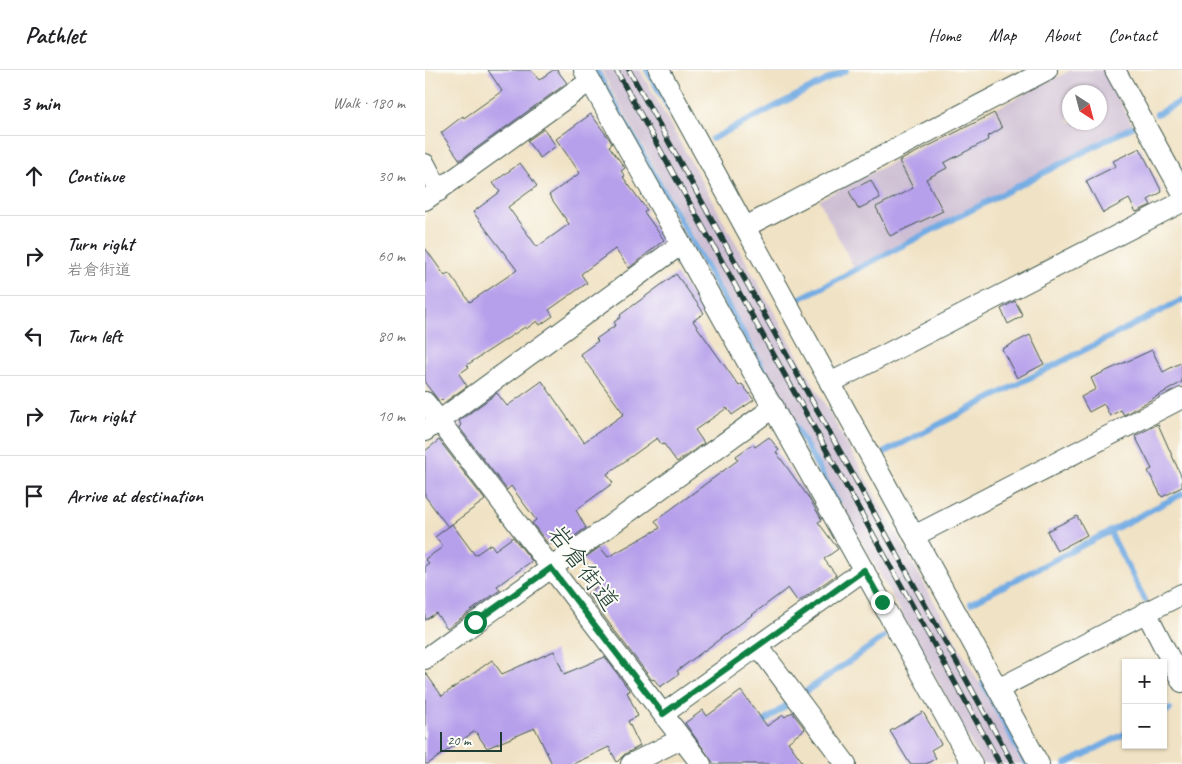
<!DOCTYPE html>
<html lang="en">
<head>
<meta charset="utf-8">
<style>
  :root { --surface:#fff; --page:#f2f2f2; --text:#202124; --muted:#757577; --line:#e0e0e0 }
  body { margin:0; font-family:Caveat,"Klee One",sans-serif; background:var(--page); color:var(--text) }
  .controls { position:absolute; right:15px; bottom:15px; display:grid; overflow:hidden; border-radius:0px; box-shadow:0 1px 4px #0004 }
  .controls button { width:45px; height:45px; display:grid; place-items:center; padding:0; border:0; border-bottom:1px solid var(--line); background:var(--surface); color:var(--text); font:25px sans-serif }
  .compass { position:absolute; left:637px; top:15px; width:45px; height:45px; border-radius:50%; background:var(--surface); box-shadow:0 1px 4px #0004; rotate:144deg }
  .scale { position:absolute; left:15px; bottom:12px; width:62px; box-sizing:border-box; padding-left:5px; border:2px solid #1f3d34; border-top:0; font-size:14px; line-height:18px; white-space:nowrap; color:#1f3d34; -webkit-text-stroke:4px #fdfcf7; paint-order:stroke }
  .stop { position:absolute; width:15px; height:15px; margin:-11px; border:4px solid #0b8043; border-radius:50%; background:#fff }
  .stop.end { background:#0b8043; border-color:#fff; box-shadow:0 1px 5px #0008 }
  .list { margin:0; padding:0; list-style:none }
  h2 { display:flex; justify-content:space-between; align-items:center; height:65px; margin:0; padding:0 20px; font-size:21px }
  h2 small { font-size:16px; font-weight:400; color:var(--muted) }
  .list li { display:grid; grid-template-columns:32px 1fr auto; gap:15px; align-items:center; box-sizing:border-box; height:80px; padding:0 20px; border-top:1px solid var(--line) }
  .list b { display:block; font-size:19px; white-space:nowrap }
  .list p { margin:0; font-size:16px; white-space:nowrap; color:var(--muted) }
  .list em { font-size:16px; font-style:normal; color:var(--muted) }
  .icon { flex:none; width:28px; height:28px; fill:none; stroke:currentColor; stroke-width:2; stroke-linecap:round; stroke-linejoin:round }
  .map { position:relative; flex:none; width:757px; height:694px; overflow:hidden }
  header { display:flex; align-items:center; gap:30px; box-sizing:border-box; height:70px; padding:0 25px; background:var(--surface); border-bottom:1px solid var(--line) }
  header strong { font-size:24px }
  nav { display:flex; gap:28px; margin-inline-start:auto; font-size:18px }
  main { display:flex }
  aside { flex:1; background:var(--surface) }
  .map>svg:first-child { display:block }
  .industrial { fill:#cdbed3; fill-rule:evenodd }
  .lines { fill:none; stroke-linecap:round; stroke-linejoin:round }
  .stream { stroke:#73ace3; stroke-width:6 }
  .building { fill:#b7a0eb }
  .street-casing { stroke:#3e564a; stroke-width:22 }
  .street { stroke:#fff; stroke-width:20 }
  .rail-casing { stroke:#1f3d34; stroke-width:5.5 }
  .rail { stroke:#fdfcf7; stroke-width:4; stroke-dasharray:11; stroke-linecap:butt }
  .route { stroke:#0b8043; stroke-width:6 }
  .labels { text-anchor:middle; stroke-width:4; stroke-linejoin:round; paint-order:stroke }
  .street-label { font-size:25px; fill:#1f3d34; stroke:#fdfcf7 }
</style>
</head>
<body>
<header>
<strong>Pathlet</strong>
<nav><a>Home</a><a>Map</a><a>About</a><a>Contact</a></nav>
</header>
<main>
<aside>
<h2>3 min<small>Walk · 180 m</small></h2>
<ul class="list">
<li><svg class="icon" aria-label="ahead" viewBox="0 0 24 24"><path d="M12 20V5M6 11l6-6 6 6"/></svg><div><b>Continue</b></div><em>30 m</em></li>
<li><svg class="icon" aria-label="right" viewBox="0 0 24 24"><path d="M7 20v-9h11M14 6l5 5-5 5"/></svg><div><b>Turn right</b><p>岩倉街道</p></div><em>60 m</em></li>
<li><svg class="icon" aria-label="left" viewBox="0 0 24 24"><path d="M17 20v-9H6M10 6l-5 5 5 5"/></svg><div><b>Turn left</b></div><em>80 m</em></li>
<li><svg class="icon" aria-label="right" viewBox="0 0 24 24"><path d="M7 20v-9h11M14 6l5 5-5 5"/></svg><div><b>Turn right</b></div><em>10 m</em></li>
<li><svg class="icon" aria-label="arrive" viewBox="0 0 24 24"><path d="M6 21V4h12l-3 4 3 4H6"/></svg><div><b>Arrive at destination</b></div></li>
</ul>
</aside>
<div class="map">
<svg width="757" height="694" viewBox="0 0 757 694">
  <rect width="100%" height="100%" fill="#fdfcf7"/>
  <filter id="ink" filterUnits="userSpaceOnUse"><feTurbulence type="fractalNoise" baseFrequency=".02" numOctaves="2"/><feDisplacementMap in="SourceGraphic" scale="10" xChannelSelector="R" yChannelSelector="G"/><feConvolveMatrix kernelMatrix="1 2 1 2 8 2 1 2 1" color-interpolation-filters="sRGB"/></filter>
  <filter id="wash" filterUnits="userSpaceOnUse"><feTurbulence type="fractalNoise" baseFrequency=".0096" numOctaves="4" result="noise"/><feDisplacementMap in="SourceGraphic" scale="20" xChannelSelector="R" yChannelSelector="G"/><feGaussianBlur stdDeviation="1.12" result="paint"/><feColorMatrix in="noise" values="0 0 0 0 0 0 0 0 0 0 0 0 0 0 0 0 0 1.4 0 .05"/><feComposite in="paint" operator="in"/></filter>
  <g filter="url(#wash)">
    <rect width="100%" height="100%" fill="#f0e2c4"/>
    <!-- industrial -->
    <g class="industrial">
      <polygon points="176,0 215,0 599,694 557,694 481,552"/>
      <path d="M646 0H678L707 54 429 198 394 130ZM644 22H674V52H644Z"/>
    </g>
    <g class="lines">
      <!-- stream -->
      <g class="stream">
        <polyline points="171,0 412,431"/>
        <polyline points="222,0 249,47"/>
        <polyline points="732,44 757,31"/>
        <polyline points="287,69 421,0"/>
        <polyline points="374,229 707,57"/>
        <polyline points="460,382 757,230"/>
        <polyline points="685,462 720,530"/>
        <polyline points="546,533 757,424"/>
        <polyline points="558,613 601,694"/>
        <polyline points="380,622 459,567"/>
        <polyline points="738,643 745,639"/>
        <polyline points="332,657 363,634"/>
        <polyline points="641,694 701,663"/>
      </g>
    </g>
    <g id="blocks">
      <!-- building -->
      <g class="building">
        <polygon points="63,0 106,0 114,10 128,0 132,0 142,13 35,90 16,63 38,46 39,48 77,21"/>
        <polygon points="569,43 577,58 562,67 563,70 519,93 522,98 501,109 518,141 465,166 451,137 488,118 474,91"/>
        <polygon points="166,44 185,70 187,74 184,76 200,98 196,101 200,106 198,107 222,140 219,142 239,170 204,198 190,179 156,204 162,213 124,240 128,246 115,255 112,251 101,259 100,257 42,295 44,297 34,304 42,316 20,332 17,329 14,331 0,313 0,178 20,206 24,203 45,232 92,200 48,142 75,122 68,113 95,93 112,116 83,137 112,177 144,154 124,125 155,103 131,69"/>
        <polygon points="119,59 131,76 115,88 102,71"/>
        <polygon points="715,78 737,122 723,130 726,135 711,142 704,129 678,143 661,111 691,96 688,91"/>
        <polygon points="446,110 455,128 433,139 424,121"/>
        <polygon points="251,204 279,243 268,251 314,316 317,314 329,330 307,345 302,338 270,360 279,373 252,392 239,374 237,375 232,368 182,404 188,413 151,440 161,458 144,470 139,464 124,475 107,453 111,450 86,416 82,420 34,357 36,355 34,351 72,323 82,336 117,311 159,372 199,344 155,284 173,271 171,269 191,255 189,252 196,247 195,245"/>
        <polygon points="590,231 598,246 583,254 576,239"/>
        <polygon points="605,265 619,294 592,308 577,279"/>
        <polygon points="727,280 738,302 757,292 757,312 699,345 696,340 685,346 679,334 664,342 656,327 671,319 666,308"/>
        <polygon points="733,354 757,408 757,417 737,427 723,401 727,399 710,366"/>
        <polygon points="344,367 354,380 351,382 384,428 397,450 393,452 413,479 399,489 411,505 373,532 363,518 252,601 254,604 235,617 229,609 227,610 162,524 177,513 158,489 175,477 183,487 235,458 230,451 313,390 311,386 328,374 330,377"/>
        <polygon points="14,370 60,430 23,457 0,426 0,381"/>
        <polygon points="652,446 662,465 632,481 622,461"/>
        <polygon points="27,454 50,485 66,474 70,480 88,467 107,491 72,516 75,520 22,558 11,543 0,550 0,496 4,493 0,489 18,477 10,467"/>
        <polygon points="129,581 139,604 180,587 205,621 202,622 213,646 203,651 215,676 200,684 192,692 184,677 148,694 127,694 110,658 62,678 50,661 3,694 0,694 0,602 17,626 67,590 77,604"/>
        <polygon points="316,621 342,656 358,645 360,647 367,642 380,659 363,672 379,694 289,694 260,653 278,640 282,646"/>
        <polygon points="498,642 516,674 506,680 511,688 501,694 485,694 465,661"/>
      </g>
    </g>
  </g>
  <g filter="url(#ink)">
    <use href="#blocks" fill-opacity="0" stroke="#3e564a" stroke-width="1"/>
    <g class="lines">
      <defs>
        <g id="street">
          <polyline points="159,0 547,694"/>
          <polyline points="234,0 614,694"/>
          <polyline points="690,0 757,122"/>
          <polyline points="0,94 14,121"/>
          <polyline points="0,130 165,11"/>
          <polyline points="320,157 622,0"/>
          <polyline points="405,313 757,132"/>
          <polyline points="0,332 276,694"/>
          <polyline points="0,361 255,175"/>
          <polyline points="489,466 757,328"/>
          <polyline points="721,542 757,612"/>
          <polyline points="333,576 421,694"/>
          <polyline points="0,589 349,337"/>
          <polyline points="573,619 757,524"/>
          <polyline points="238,644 439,500"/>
          <polyline points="206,694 256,669"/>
        </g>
      </defs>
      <!-- street casing -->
      <use href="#street" class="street-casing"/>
      <!-- street -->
      <use href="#street" class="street"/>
      <defs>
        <g id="rail">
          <polyline points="191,0 575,694"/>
          <polyline points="204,0 588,694"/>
        </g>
      </defs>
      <!-- rail casing -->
      <use href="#rail" class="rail-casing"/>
      <!-- rail -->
      <use href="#rail" class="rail"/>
    </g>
  </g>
  <g class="lines" filter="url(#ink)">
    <!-- route -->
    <polyline class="route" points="50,552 126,498 238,644 439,500 457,532"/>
  </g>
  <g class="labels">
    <!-- street labels -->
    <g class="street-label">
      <text transform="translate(159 497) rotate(53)" y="9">岩倉街道</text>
    </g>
  </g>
</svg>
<div class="controls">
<button>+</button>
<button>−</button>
</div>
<svg class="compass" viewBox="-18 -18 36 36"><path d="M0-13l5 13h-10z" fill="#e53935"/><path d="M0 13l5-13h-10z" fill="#757577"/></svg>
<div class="scale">20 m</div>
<div class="stop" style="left:50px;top:552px"></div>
<div class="stop end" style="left:457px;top:532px"></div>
</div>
</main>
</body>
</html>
